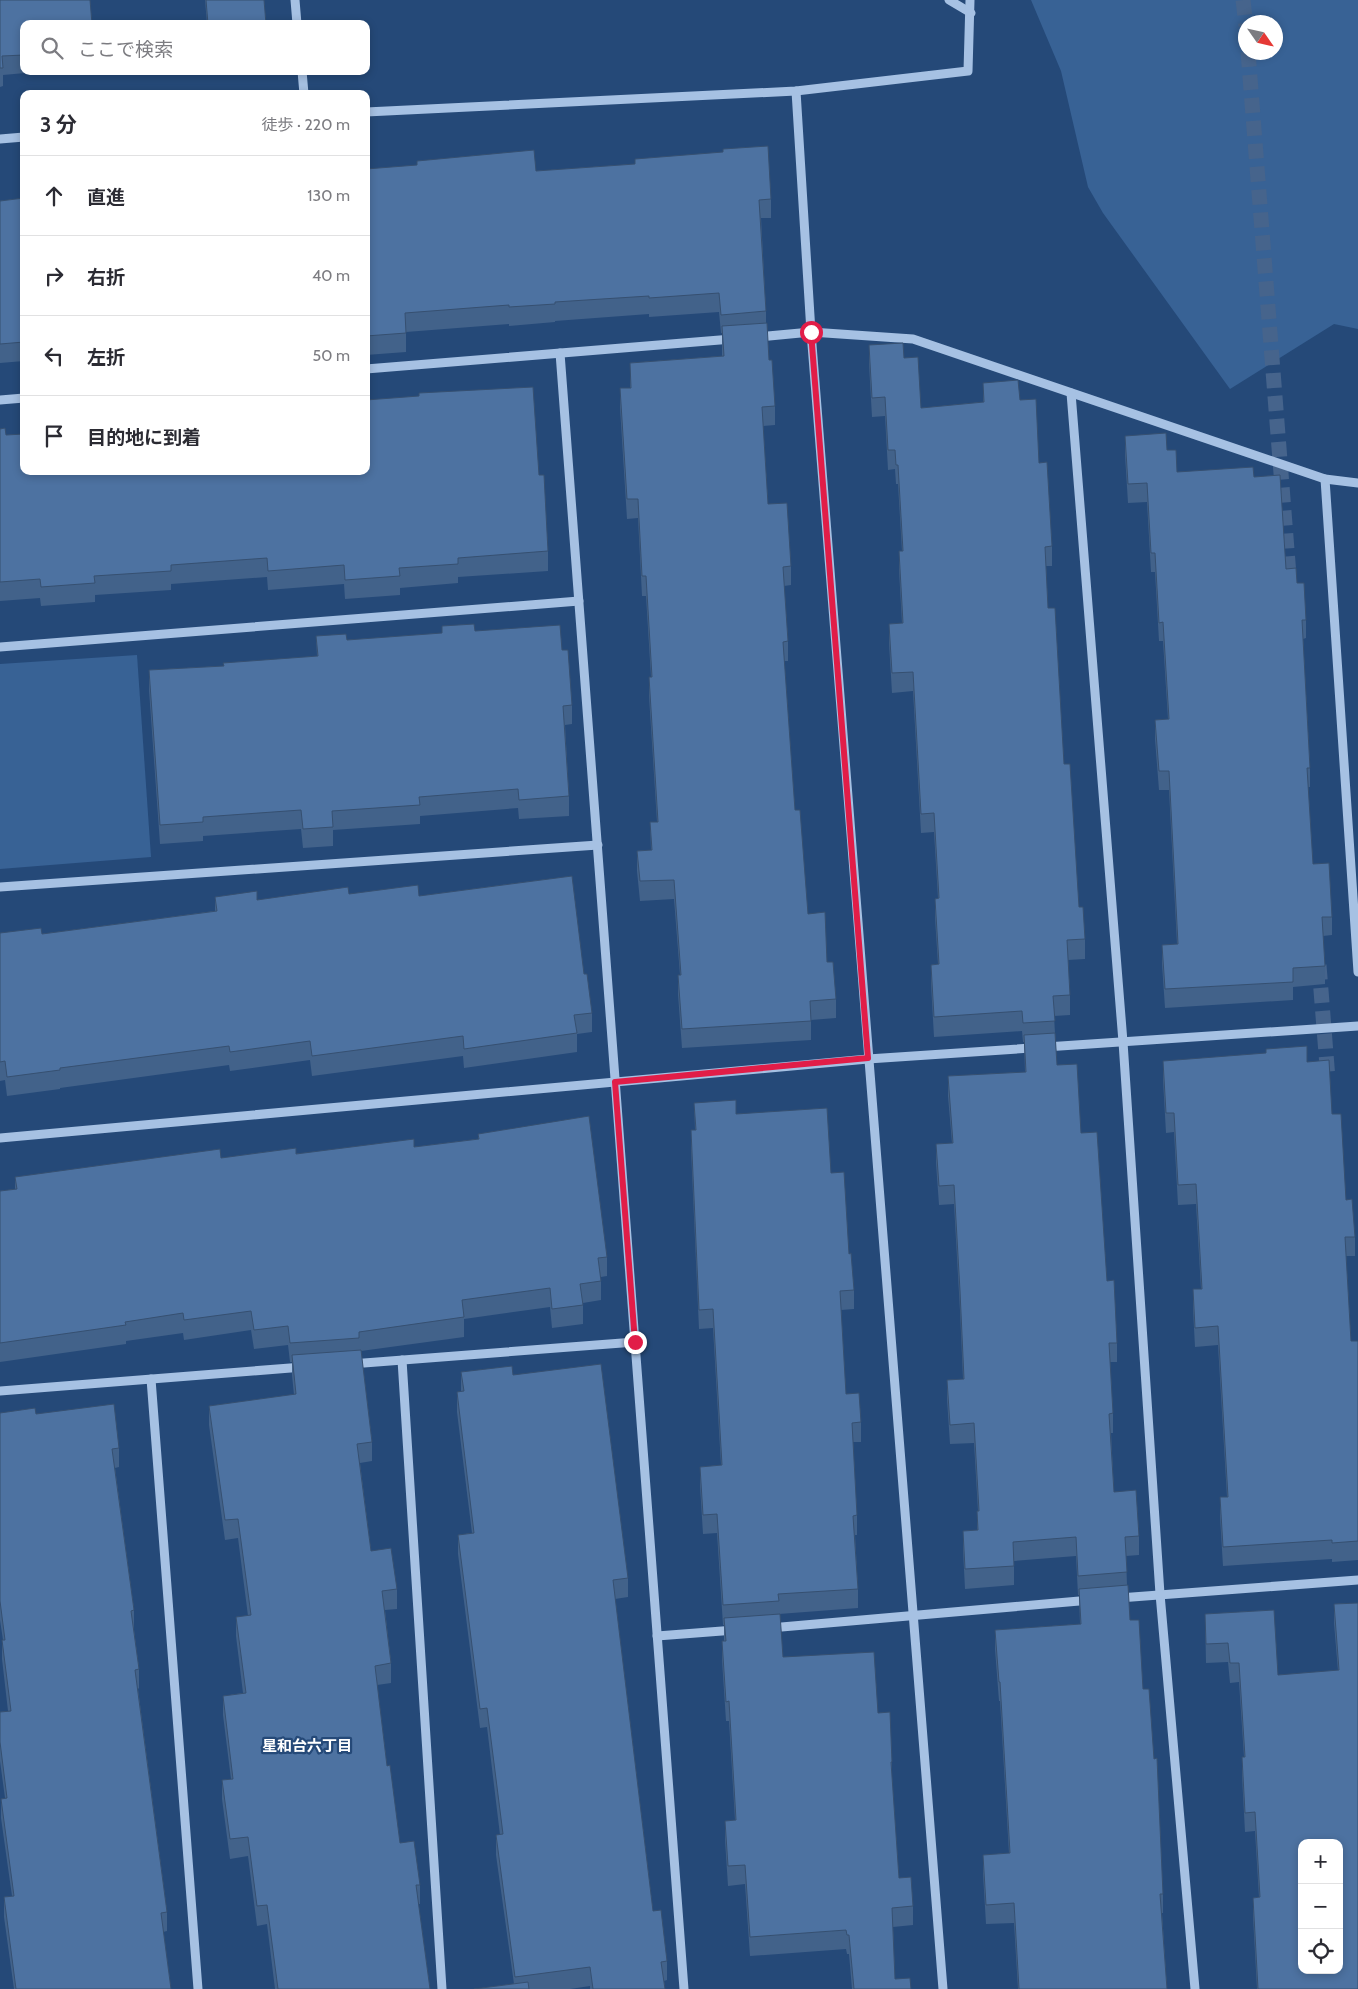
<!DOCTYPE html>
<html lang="ja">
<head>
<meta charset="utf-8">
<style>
  :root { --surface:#fff; --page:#f7f7f7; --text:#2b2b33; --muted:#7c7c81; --line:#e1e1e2 }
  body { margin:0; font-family:Cabin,"Noto Sans JP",sans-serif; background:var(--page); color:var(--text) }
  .controls { position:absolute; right:15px; bottom:15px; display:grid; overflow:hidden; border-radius:10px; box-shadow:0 2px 8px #0003 }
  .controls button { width:45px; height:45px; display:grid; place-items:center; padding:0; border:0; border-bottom:1px solid var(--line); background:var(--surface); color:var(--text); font:25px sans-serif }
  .compass { position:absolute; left:1238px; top:15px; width:45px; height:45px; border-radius:50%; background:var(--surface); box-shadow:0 2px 8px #0003; rotate:124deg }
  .stop { position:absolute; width:15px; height:15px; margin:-11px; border:4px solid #e11d48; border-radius:50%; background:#fff }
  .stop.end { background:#e11d48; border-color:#fff; box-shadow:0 1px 5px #0008 }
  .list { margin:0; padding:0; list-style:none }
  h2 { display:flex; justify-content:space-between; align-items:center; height:65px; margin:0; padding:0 20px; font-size:21px }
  h2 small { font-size:16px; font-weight:400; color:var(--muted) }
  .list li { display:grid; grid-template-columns:32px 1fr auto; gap:15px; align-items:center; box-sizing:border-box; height:80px; padding:0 20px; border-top:1px solid var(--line) }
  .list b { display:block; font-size:19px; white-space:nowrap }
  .list em { font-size:16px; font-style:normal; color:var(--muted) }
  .icon { flex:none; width:28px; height:28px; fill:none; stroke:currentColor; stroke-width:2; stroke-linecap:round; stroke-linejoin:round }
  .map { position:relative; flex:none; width:1358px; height:1989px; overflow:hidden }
  .search { position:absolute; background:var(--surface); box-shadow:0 2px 8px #0003; left:20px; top:20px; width:350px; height:55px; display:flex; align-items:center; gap:12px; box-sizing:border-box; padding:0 18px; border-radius:10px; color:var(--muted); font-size:19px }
  .panel { position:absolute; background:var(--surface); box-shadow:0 2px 8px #0003; left:20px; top:90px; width:350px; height:385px; border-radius:10px }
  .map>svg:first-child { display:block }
  .green { fill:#386295; fill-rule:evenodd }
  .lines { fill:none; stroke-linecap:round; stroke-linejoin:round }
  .highway-tunnel { stroke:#46648c; stroke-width:15; stroke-dasharray:15 8; stroke-linecap:butt }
  .minor { stroke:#a6c1e3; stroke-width:9 }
  .wall { fill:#42628a }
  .building { fill:#4d72a1; stroke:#365071; fill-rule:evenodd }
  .route { stroke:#e11d48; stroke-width:6 }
  .labels { text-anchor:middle; stroke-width:4.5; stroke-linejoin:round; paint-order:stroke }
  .neighbourhood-label { font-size:15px; font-weight:bold; fill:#fff; stroke:#254978 }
</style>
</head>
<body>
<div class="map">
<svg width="1358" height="1989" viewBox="0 0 1358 1989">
  <rect width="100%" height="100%" fill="#254978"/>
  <!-- green -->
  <g class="green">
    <path d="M1031 0H1358V329L1334 324 1230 389 1103 213 1088 187 1061 71ZM1246 22H1276V52H1246Z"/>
    <polygon points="137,655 151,857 0,869 0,664"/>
  </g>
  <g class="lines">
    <!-- highway-tunnel -->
    <g class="highway-tunnel">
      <polyline points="1243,0 1246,26"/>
      <polyline points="1248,52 1290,588"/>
      <polyline points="1319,965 1328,1079"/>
    </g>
    <!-- minor -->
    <g class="minor">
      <polyline points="295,0 297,24"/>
      <polyline points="949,0 971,13"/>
      <polyline points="302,71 304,94"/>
      <polyline points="796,91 811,332 943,1989"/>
      <polyline points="366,112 796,91 968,71 970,0"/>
      <polyline points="0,139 24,137"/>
      <polyline points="758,337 811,332 913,339 1325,479 1358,483"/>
      <polyline points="560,353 684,1989"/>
      <polyline points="366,369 732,339"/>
      <polyline points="1071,393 1123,1042 1160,1594 1195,1989"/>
      <polyline points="0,400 24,398"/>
      <polyline points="1325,479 1358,972"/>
      <polyline points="0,647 579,601"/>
      <polyline points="0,887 598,845"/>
      <polyline points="0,1138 868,1059 1358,1026"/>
      <polyline points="402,1360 442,1989"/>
      <polyline points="351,1364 635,1342"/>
      <polyline points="151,1379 198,1989"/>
      <polyline points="0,1391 303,1367"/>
      <polyline points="1119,1598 1358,1580"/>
      <polyline points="770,1628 1091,1600"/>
      <polyline points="657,1636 735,1630"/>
    </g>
  </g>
  <!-- wall -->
  <g class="wall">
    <polygon points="0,0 24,24 24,71 47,71 3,75 3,86 0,87"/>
    <polygon points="205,0 264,0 266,24 207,24"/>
    <polygon points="635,159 771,199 771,218 761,218 766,311 766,323 769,360 775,406 775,425 763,426 768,504 791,566 791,585 784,586 788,641 788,661 784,661 795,810 808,914 827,962 836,999 836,1018 811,1020 811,1040 682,1048 678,994 678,975 680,975 674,899 640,901 637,871 637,851 651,850 650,822 657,822 649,696 649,677 651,677 646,596 642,596 638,518 627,519 620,408 620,388 630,388 630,363 722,356 722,333 721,333 719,312 649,317 649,314 555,321 555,322 509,326 509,324 406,332 406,352 366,355 366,169 536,171 635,164"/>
    <polygon points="24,198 24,361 0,363 0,201"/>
    <polygon points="869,345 904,358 921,408 983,402 983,383 1020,400 1039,463 1052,546 1052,566 1046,566 1048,608 1079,907 1085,939 1085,959 1068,960 1070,995 1070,1015 1054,1016 1055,1033 1057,1065 1081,1133 1117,1343 1117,1362 1110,1362 1113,1413 1113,1433 1111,1433 1114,1492 1139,1536 1139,1555 1126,1556 1127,1585 1130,1620 1143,1689 1163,1894 1163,1913 1162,1913 1167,1989 1018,1989 1014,1923 986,1924 983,1874 983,1855 1009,1853 1000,1701 999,1701 995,1649 995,1630 1080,1624 1079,1595 1078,1595 1076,1556 1014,1561 1014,1585 965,1589 963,1550 963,1531 977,1530 977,1511 978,1511 974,1443 950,1444 947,1399 947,1380 963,1379 960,1311 954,1204 939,1205 936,1163 936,1144 952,1143 948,1096 948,1076 1025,1072 1024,1042 1023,1042 1022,1031 934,1037 931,984 931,965 938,964 935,918 935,899 938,898 934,832 921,833 913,691 892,693 889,643 889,624 902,623 899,570 899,551 902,551 898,484 896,484 895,469 888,470 885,416 872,417 869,364"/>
    <polygon points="0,429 6,435 539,475 548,551 548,571 458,577 458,583 400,588 400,595 345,599 344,584 268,590 267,577 171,584 171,590 95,595 95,602 41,606 40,598 0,601"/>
    <polygon points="1125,436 1167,450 1177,472 1254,477 1286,569 1297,583 1306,620 1306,638 1303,639 1310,768 1310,787 1308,787 1313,864 1332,917 1332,935 1323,936 1325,966 1325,984 1293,987 1293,1000 1165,1008 1162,964 1162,945 1177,944 1169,790 1159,790 1155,739 1155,720 1168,719 1163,641 1159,641 1155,572 1151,572 1147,502 1128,503 1125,455"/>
    <polygon points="475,631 562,650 572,705 572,724 565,725 569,796 569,816 519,819 518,808 420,816 420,824 333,830 333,846 303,848 301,829 203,836 203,841 160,844 149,690 149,670 223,666 317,656 316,636 347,640"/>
    <polygon points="349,894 419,896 584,974 592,1013 592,1032 577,1034 577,1052 464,1068 463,1056 312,1076 310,1060 230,1071 229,1065 60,1088 60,1089 7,1096 5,1080 0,1081 0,933 42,934 215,911 215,897 257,900"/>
    <polygon points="1163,1061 1307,1062 1332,1114 1346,1200 1355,1237 1355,1256 1346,1256 1351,1341 1358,1341 1358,1560 1332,1562 1332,1559 1223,1566 1220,1517 1220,1497 1227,1497 1218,1345 1195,1347 1193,1309 1193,1289 1201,1289 1196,1204 1178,1205 1174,1132 1166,1133 1163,1080"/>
    <polygon points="694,1103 736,1114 831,1173 849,1254 854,1290 854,1309 841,1310 846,1394 861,1422 861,1442 853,1442 857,1515 857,1535 855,1535 858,1589 858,1608 779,1614 783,1657 878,1713 892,1762 892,1781 899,1878 913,1906 913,1925 893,1927 895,1979 911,1989 852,1989 849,1954 847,1954 846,1949 750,1956 745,1884 728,1886 725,1840 725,1821 735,1820 729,1721 726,1721 722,1660 722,1641 724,1641 724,1625 723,1625 717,1533 703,1534 700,1486 700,1467 721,1465 713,1328 699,1329 691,1150 691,1130 695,1130"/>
    <polygon points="478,1134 607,1257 607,1276 601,1277 601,1300 583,1303 583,1324 552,1328 550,1307 464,1319 464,1337 361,1351 372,1442 372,1461 360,1463 371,1551 397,1589 397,1609 385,1610 391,1663 391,1683 377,1685 387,1766 400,1843 420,1885 420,1904 418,1904 430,1989 275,1989 267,1924 257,1926 248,1856 230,1859 222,1799 222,1780 231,1779 223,1715 223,1696 243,1693 236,1636 236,1617 248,1616 238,1538 225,1540 209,1425 209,1406 294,1395 292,1375 292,1362 290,1362 288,1345 254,1349 251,1330 184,1340 183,1333 126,1341 126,1344 0,1362 0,1191 15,1189 15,1177 221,1158 414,1147 478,1139"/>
    <polygon points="461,1372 513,1375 628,1578 628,1597 615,1599 653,1911 667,1961 667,1980 664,1981 665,1989 590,1989 590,1986 570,1989 474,1989 514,1984 496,1855 496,1835 500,1835 487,1727 480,1728 458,1554 458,1535 472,1533 457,1412 457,1392 461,1392"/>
    <polygon points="0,1413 36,1414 119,1448 119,1467 115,1468 134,1610 134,1630 139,1669 139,1688 138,1689 167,1912 167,1931 163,1932 171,1989 14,1989 4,1917 4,1897 12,1896 1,1818 1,1799 5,1798 0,1761 0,1712 8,1711 2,1659 2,1640 3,1640 0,1620"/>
    <polygon points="1358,1603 1358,1989 1257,1989 1253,1917 1253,1898 1259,1897 1255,1831 1245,1832 1242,1776 1242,1757 1244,1757 1239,1682 1230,1683 1228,1662 1206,1663 1205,1614 1278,1675 1338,1671 1334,1623 1334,1604"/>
  </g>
  <!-- building -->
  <g class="building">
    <polygon points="0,0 90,0 92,24 24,24 24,55 2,56 3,68 0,68"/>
    <polygon points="206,0 264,0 266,24 208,24"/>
    <polygon points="768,146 771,199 759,200 766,311 721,315 719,293 649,298 649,296 555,302 555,304 509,307 509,305 405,313 406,333 366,336 366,169 417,165 417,161 534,150 536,171 635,164 635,159 723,152 723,149"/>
    <polygon points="24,198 24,342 0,344 0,201"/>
    <polygon points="767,323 769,360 772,360 775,406 762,407 768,504 787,503 791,566 783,567 788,641 783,642 795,810 800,810 808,914 825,912 827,962 833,962 836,999 810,1001 811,1021 682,1029 678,975 681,975 674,880 640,881 637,851 652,850 650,822 658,822 649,677 652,677 646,576 642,576 638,499 627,499 620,388 631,388 630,363 724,356 722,326"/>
    <polygon points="903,343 904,358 918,357 921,408 984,402 983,383 1018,380 1020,400 1036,399 1039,463 1047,462 1052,546 1045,547 1048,608 1055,608 1064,764 1070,764 1079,907 1083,907 1085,939 1067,940 1070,995 1053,996 1055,1021 1023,1023 1022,1011 934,1017 931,965 939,964 935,899 939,898 934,813 921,814 913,672 892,673 889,624 903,623 899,551 903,551 898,465 896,465 895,450 888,450 885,397 872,398 869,345"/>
    <polygon points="533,387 539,475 544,475 548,551 458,558 458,564 399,568 400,576 345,580 344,565 268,571 267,558 171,565 171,571 94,576 95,583 41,587 40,579 0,582 0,429 5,428 6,435 24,434 24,471 366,471 366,400 419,396 419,393"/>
    <polygon points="1166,433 1167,450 1176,450 1177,472 1253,467 1254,477 1280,475 1286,569 1296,568 1297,583 1304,583 1306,620 1302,620 1310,768 1307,768 1313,864 1329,863 1332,917 1322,917 1325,966 1293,968 1293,982 1165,989 1162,945 1178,944 1169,771 1159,771 1155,720 1169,719 1163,622 1159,623 1155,553 1151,553 1147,483 1128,484 1125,436"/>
    <polygon points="474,624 475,631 560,625 562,650 568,650 572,705 563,706 569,796 519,800 518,789 419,797 420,805 332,811 333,827 303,829 301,810 203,817 203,822 160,825 149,670 224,666 223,663 318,656 316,636 346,634 347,640 442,633 442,626"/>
    <polygon points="572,876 584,974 587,974 592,1013 574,1015 577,1033 464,1049 463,1036 312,1056 310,1041 230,1052 229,1046 60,1068 60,1070 7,1077 5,1061 0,1062 0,933 41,928 42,934 217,911 215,897 257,891 257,900 348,887 349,894 418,885 419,896"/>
    <polygon points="1055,1033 1057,1065 1077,1064 1081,1133 1097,1132 1107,1281 1114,1280 1117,1343 1109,1343 1113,1413 1109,1414 1114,1492 1136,1490 1139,1536 1125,1537 1127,1572 1078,1576 1076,1537 1013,1542 1014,1566 965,1569 963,1531 978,1530 977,1511 979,1511 974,1423 950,1425 947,1380 964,1379 960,1291 954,1185 939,1186 936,1144 953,1143 948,1076 1026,1072 1024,1035"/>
    <polygon points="1307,1046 1307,1062 1329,1060 1332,1114 1341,1114 1346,1200 1352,1199 1355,1237 1345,1237 1351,1341 1358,1341 1358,1541 1332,1543 1332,1540 1223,1547 1220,1497 1228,1497 1218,1326 1195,1328 1193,1289 1202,1289 1196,1184 1178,1185 1174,1113 1166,1113 1163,1061 1266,1053 1266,1049"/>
    <polygon points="736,1100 736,1114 827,1108 831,1173 844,1172 849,1254 851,1253 854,1290 840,1291 846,1394 859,1393 861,1422 852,1423 857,1515 853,1516 858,1589 778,1594 779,1601 723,1605 717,1514 703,1515 700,1467 722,1465 713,1309 699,1310 691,1130 696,1130 694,1103"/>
    <polygon points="589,1116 607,1257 598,1258 601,1281 580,1284 583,1305 552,1309 550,1288 462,1300 464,1317 359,1332 359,1338 290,1343 288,1326 254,1330 251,1311 184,1320 183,1313 125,1322 126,1325 0,1343 0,1191 17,1189 15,1177 220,1149 221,1158 296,1148 296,1154 414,1139 414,1147 479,1139 478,1134"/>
    <polygon points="361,1350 372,1442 357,1444 371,1551 391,1548 397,1589 382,1591 391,1663 375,1666 387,1766 390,1765 400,1843 414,1841 420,1885 416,1885 430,1989 278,1989 267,1905 257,1906 248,1837 230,1839 222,1780 233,1779 223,1696 246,1693 236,1617 251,1615 238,1519 225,1520 209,1406 296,1394 292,1355"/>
    <polygon points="601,1364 628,1578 613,1580 653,1911 661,1910 667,1961 661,1962 665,1989 593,1989 590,1967 515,1977 496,1835 503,1834 487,1708 480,1709 458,1535 474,1533 457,1392 464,1391 461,1372 512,1366 513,1375"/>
    <polygon points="114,1404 119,1448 112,1449 134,1610 131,1611 139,1669 135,1670 167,1912 161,1913 171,1989 16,1989 4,1897 14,1896 1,1799 7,1798 0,1742 0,1712 11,1711 2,1640 5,1640 0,1601 0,1413 35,1408 36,1414"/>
    <polygon points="1128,1585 1130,1620 1139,1620 1143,1689 1149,1689 1154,1759 1157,1758 1163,1894 1160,1894 1167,1989 1019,1989 1014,1903 986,1905 983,1855 1010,1853 1000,1682 999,1682 995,1630 1081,1624 1079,1589"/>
    <path d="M1358 1603V1989H1258L1253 1898 1260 1897 1255 1812 1245 1813 1242 1757H1245L1239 1663H1230L1228 1643 1206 1644 1205 1614 1274 1610 1278 1675 1339 1670 1334 1604ZM1302 1843H1339V1970H1302Z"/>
    <polygon points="780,1614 783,1657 874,1652 878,1713 890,1712 892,1762 891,1762 899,1878 911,1877 913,1906 892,1908 895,1979 910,1978 911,1989 854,1989 849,1935 847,1935 846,1930 750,1937 745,1865 728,1866 725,1821 736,1820 729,1701 726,1702 722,1641 726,1641 724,1618"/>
    <polygon points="528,1982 529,1989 474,1989"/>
  </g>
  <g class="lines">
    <!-- route -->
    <polyline class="route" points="635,1342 615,1082 868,1058 811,332"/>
  </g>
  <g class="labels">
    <!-- neighbourhood labels -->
    <g class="neighbourhood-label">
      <text x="307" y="1751">星和台六丁目</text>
    </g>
  </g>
</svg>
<div class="controls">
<button>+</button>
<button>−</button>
<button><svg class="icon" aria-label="locate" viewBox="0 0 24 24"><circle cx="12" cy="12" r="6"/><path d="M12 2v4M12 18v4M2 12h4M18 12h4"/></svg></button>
</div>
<svg class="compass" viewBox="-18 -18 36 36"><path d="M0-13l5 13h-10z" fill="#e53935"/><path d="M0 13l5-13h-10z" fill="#7c7c81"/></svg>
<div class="stop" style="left:811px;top:332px"></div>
<div class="stop end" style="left:635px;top:1342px"></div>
<div class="search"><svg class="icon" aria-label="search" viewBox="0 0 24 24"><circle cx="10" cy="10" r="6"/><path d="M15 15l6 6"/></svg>ここで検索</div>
<section class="panel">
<h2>3 分<small>徒歩 · 220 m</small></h2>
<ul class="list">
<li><svg class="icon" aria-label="ahead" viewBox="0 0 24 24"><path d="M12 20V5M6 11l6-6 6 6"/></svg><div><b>直進</b></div><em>130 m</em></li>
<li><svg class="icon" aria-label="right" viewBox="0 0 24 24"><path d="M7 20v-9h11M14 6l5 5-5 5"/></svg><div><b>右折</b></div><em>40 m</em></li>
<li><svg class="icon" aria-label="left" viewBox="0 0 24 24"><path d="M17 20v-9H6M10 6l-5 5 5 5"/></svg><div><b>左折</b></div><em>50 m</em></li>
<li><svg class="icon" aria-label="arrive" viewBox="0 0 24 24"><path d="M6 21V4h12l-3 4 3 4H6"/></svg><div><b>目的地に到着</b></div></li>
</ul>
</section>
</div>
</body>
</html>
